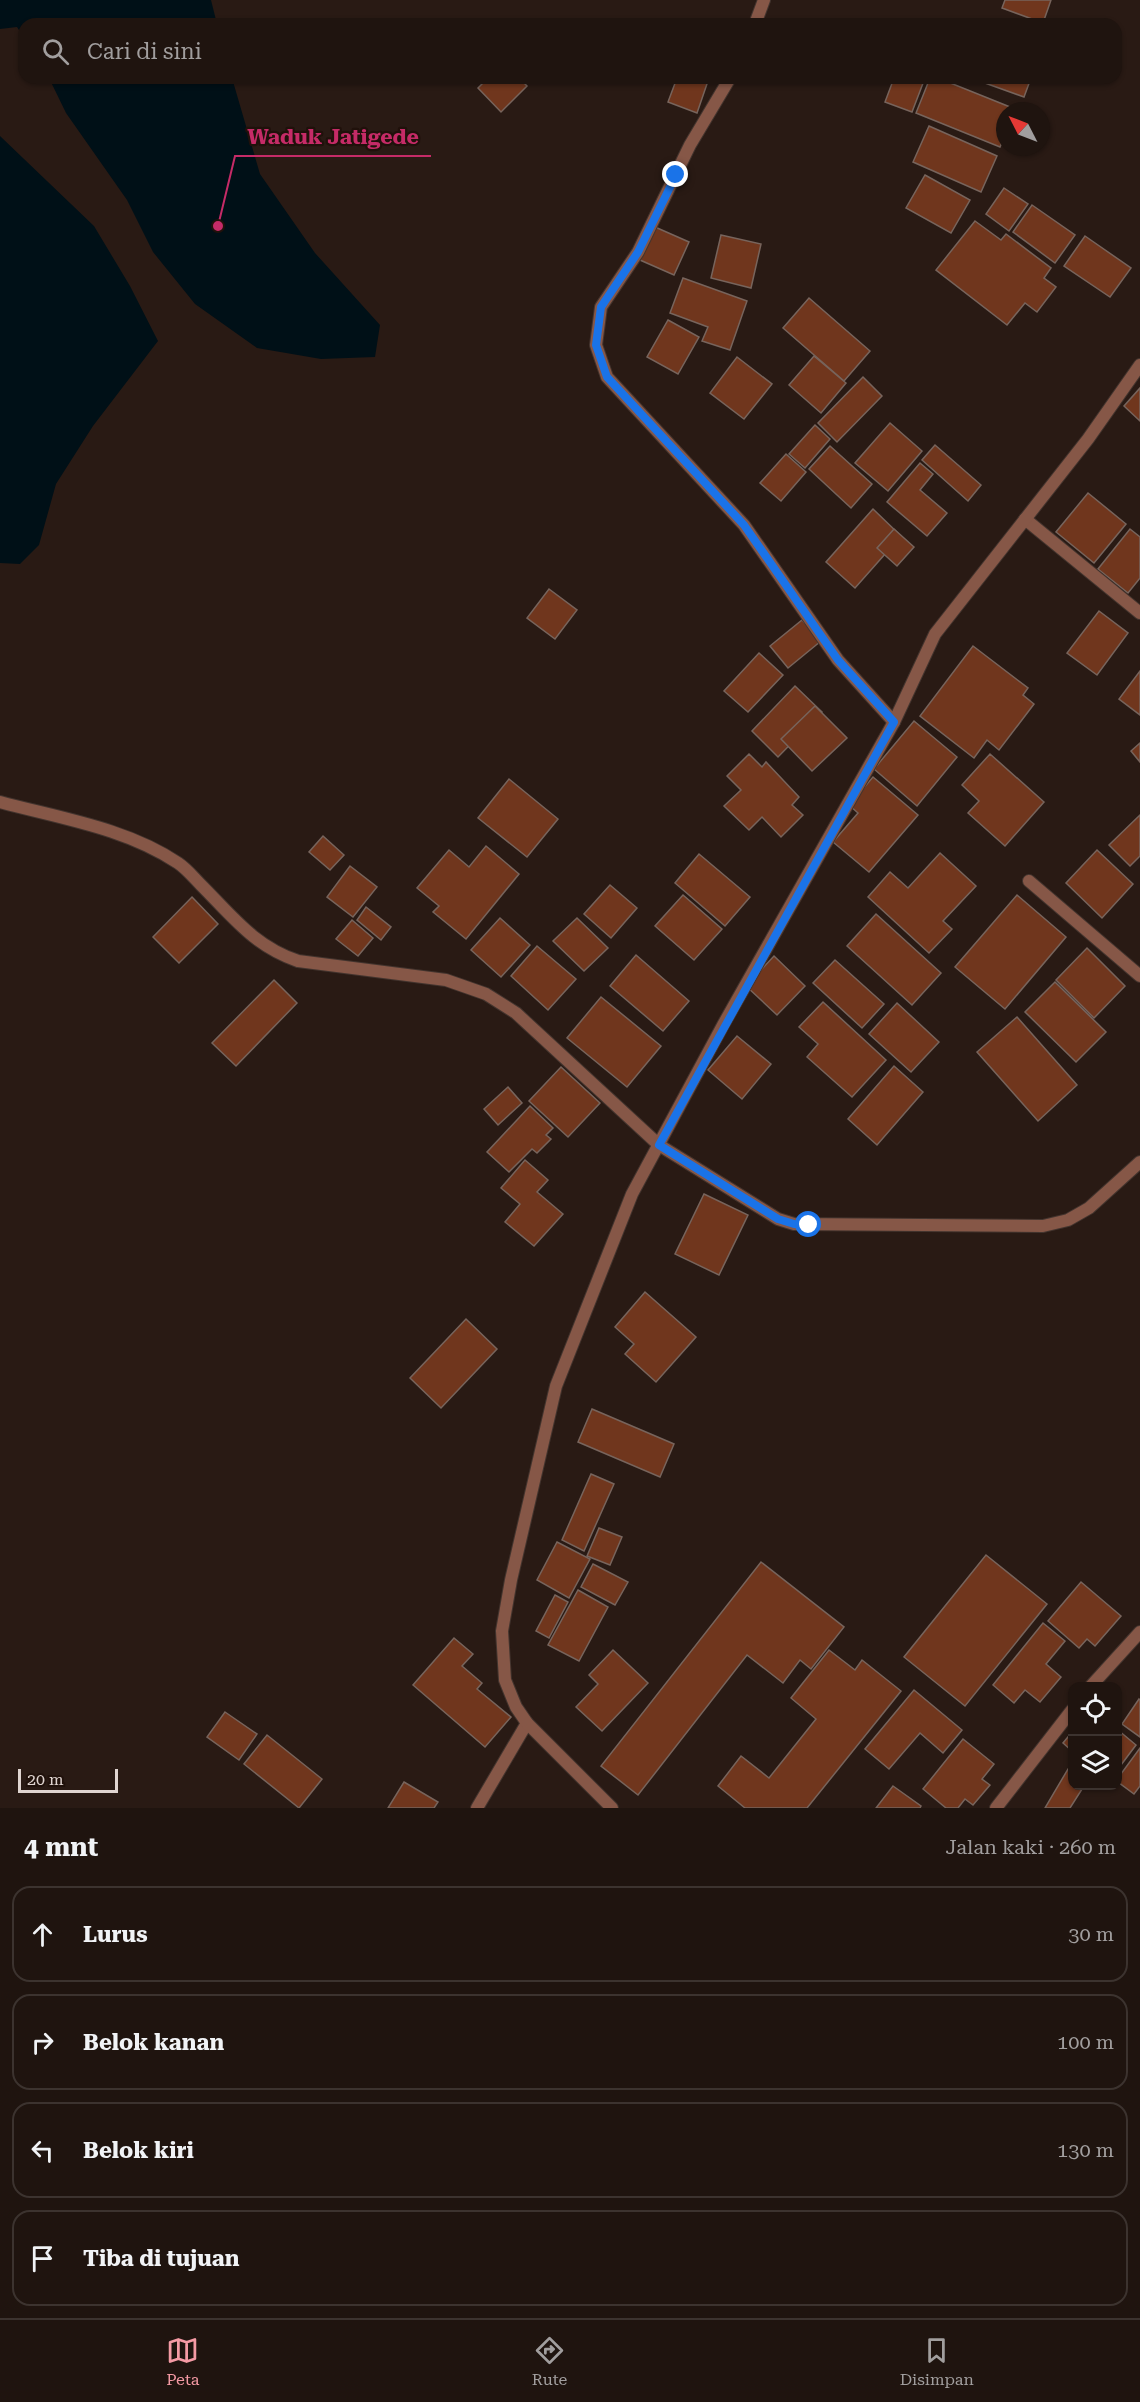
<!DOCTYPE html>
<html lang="id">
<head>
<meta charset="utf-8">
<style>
  :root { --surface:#1f140f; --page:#2c211d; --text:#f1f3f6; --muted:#a19e9e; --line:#3c332f; --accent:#f49aa4 }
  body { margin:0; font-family:"Roboto Serif",serif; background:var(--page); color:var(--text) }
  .controls { position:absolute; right:18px; bottom:18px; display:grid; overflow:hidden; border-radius:12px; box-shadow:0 2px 4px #0004 }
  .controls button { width:54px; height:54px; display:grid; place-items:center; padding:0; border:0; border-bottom:2px solid var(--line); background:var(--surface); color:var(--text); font:30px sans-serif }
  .compass { position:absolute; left:996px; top:102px; width:54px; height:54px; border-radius:50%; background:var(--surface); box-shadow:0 2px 4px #0004; rotate:312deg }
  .scale { position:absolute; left:18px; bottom:15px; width:100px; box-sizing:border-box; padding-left:6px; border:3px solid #e0d5d1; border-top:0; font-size:16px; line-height:21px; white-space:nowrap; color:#e0d5d1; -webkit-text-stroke:4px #20110b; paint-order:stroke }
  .stop { position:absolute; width:18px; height:18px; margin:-14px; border:4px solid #1a73e8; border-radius:50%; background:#fff }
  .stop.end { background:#1a73e8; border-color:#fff; box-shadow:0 2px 6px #0008 }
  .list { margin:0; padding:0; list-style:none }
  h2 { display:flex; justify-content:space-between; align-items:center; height:78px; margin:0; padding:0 24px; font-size:26px }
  h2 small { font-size:20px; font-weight:400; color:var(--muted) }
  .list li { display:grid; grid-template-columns:39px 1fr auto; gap:18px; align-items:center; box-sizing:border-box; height:96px; margin:0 12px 12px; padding:0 12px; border:2px solid var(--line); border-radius:18px }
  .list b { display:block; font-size:22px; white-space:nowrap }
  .list em { font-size:20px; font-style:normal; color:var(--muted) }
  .icon { flex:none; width:33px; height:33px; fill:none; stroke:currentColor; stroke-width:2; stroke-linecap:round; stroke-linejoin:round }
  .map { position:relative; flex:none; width:1140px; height:1808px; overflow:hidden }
  .search { position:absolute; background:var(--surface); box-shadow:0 2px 4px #0004; left:18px; right:18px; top:18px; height:66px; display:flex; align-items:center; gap:15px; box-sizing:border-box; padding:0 21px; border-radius:18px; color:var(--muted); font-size:22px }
  .sheet { height:510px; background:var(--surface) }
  nav { display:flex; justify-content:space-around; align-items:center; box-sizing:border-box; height:84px; border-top:2px solid var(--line); background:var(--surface); font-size:16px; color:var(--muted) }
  nav a { display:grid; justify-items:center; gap:3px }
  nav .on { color:var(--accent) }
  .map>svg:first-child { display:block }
  .water { fill:#001017 }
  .building { fill:#70361d; stroke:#77645c; stroke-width:1.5 }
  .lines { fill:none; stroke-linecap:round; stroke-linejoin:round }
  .minor-casing { stroke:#43342e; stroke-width:14 }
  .minor { stroke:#865747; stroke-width:12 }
  .route { stroke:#1a73e8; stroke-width:8 }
  .leader { fill:none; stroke:#c52b67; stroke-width:2 }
  .callout-dot { fill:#c52b67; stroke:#20110b; stroke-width:2 }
  .callout-label { font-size:21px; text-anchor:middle; font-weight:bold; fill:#c52b67; stroke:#20110b; stroke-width:4.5; stroke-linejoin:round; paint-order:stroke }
</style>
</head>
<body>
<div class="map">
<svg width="1140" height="1808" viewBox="0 0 1140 1808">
  <rect width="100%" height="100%" fill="#291a14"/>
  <!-- water -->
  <g class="water">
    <polygon points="0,0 211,0 217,24 24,24 24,38 17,27 0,29"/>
    <polygon points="49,78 232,78 260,174 315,253 380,325 375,357 321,359 257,348 195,304 153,252 127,200 66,113"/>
    <polygon points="0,136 94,226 130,286 158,341 93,426 56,484 39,545 20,564 0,563"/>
  </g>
  <!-- building -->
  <g class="building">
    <polygon points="1005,0 1051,0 1043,23 1002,8"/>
    <polygon points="488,78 519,78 527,86 501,112 478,88"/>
    <polygon points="677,78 709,78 697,113 668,102"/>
    <polygon points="894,78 925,78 912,112 885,102"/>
    <polygon points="930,78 938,78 1015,109 1014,111 1005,111 1005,135 1000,147 916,113"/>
    <polygon points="971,78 1031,78 1024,97"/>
    <polygon points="929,126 997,156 981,192 913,162"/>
    <polygon points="925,175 970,200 951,233 906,208"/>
    <polygon points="1004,188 1028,204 1009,231 986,214"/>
    <polygon points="1032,205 1075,235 1055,263 1013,232"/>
    <polygon points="975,221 1001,240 1006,234 1051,268 1044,278 1056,287 1037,312 1025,303 1007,325 936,270"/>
    <polygon points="655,227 689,242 674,275 640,260"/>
    <polygon points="721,235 761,244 751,288 711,278"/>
    <polygon points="1085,236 1131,268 1110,297 1064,266"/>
    <polygon points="683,278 747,301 730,350 702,341 708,327 670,313"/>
    <polygon points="809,298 870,351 844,381 783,328"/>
    <polygon points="668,320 699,337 678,374 647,357"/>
    <polygon points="814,356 846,383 821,413 789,385"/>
    <polygon points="737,357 772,384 744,419 710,393"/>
    <polygon points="863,377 882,396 837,442 818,423"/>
    <polygon points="1140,388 1140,421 1124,406"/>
    <polygon points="890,423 922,451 888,491 855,463"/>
    <polygon points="815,425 830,439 805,468 789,454"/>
    <polygon points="935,445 981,485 968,501 922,460"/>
    <polygon points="830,446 872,484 851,508 809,469"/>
    <polygon points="786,454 806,472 781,501 760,483"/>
    <polygon points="920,463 933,474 920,490 947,513 927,536 887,502"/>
    <polygon points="1088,493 1126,524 1094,563 1056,532"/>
    <polygon points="873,509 901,536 855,588 826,562"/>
    <polygon points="894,529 914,547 897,566 877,548"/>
    <polygon points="1130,529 1140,537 1140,578 1128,593 1098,569"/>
    <polygon points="549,589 577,610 555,639 527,618"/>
    <polygon points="1099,611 1128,633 1097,675 1067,653"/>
    <polygon points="802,620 821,641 788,668 770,646"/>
    <polygon points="973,646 1028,688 1023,695 1034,704 999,750 987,740 974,758 920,716"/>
    <polygon points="759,653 783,675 748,712 724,691"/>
    <polygon points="1140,671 1140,715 1119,699"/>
    <polygon points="795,686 822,712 778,757 752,731"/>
    <polygon points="815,706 847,738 812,771 781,739"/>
    <polygon points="914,721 957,757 917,806 874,769"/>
    <polygon points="1140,743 1140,762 1131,751"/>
    <polygon points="749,754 762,767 766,762 799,797 792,805 803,815 781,837 762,817 749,830 724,806 741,790 727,776"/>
    <polygon points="990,754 1044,802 1005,846 968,813 979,801 962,785"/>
    <polygon points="873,777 918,815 869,872 833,842 858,813 849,805"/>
    <polygon points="509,779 558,819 527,857 478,818"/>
    <polygon points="1140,815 1140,856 1130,866 1109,845"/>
    <polygon points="323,836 344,855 330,870 309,852"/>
    <polygon points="486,846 519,874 466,939 433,912 439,906 417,888 449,850 469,867"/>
    <polygon points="1097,850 1133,884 1102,918 1066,883"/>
    <polygon points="940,853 976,886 943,921 952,929 929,953 868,897 890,872 908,888"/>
    <polygon points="699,854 750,897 725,926 675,883"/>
    <polygon points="350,866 377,887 353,917 327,897"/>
    <polygon points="610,885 637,908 611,938 584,914"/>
    <polygon points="683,895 722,929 694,960 655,926"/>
    <polygon points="1017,895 1066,937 1005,1009 955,967"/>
    <polygon points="192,897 218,924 179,963 153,937"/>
    <polygon points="366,907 391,927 381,940 357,920"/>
    <polygon points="876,914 941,973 912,1005 847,946"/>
    <polygon points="500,918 530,945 501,977 471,950"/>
    <polygon points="577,918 608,948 584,971 553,941"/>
    <polygon points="352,920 373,938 358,956 336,939"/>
    <polygon points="537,946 576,979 548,1010 511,976"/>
    <polygon points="1087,948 1125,986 1094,1018 1056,980"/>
    <polygon points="636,955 689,1001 663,1031 610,986"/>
    <polygon points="774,956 805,986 777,1015 746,986"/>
    <polygon points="835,960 884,1004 862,1028 813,983"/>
    <polygon points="274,980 297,1003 236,1066 212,1043"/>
    <polygon points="1055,982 1106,1032 1076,1062 1025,1012"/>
    <polygon points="601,997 661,1046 627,1087 567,1038"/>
    <polygon points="823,1002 886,1060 852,1097 807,1057 818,1044 799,1027"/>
    <polygon points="897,1003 939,1042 911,1072 869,1034"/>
    <polygon points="1017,1017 1077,1085 1038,1121 977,1052"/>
    <polygon points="737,1036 771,1064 742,1099 708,1070"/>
    <polygon points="894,1066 923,1092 877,1145 848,1119"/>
    <polygon points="561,1067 600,1103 568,1137 529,1101"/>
    <polygon points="508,1087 522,1103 498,1125 484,1109"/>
    <polygon points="530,1106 553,1128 546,1135 551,1139 537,1153 532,1149 509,1172 487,1152"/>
    <polygon points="525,1160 548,1180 537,1192 563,1214 534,1246 505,1222 520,1204 501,1188"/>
    <polygon points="704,1194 748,1215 719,1275 675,1254"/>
    <polygon points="645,1292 696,1337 656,1382 625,1354 634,1344 615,1327"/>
    <polygon points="466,1319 497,1349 441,1408 410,1378"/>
    <polygon points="592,1409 674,1444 660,1477 578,1442"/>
    <polygon points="591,1474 614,1484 584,1551 562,1540"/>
    <polygon points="599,1528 622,1537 610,1565 587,1556"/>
    <polygon points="557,1542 590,1559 569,1598 537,1580"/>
    <polygon points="986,1555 1047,1604 965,1706 904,1657"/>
    <polygon points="761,1562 844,1627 811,1669 800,1660 783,1683 747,1655 638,1795 601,1766"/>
    <polygon points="593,1564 628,1582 615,1605 581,1587"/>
    <polygon points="1081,1582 1121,1616 1095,1646 1087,1639 1079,1648 1048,1621"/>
    <polygon points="578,1590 608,1607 579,1661 548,1645"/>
    <polygon points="555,1595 568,1602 549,1638 536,1631"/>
    <polygon points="1043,1623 1065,1641 1046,1664 1061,1677 1040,1702 1025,1690 1014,1703 993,1685"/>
    <polygon points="454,1638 473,1654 462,1666 482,1683 477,1689 511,1717 485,1747 413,1685"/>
    <polygon points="613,1650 648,1683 602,1731 576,1707 598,1684 589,1675"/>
    <polygon points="829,1650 855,1670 862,1660 901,1691 807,1808 745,1808 718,1786 741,1756 769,1778 816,1719 791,1698"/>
    <polygon points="914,1690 962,1730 943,1753 920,1733 889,1769 865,1749"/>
    <polygon points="1139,1699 1140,1700 1140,1737 1122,1724"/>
    <polygon points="225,1712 257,1734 239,1760 207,1737"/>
    <polygon points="1118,1730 1136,1745 1118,1769"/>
    <polygon points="1072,1732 1072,1751 1063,1743"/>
    <polygon points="267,1735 322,1779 299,1808 244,1764"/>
    <polygon points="963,1739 994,1764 982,1779 990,1785 973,1805 965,1799 958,1808 946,1808 923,1789"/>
    <polygon points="1140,1748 1140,1786 1134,1794 1118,1782 1118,1778"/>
    <polygon points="1068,1769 1072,1772 1072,1786 1084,1786 1070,1808 1045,1808"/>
    <polygon points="404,1782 438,1802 434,1808 388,1808"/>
    <polygon points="893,1786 921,1806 920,1808 876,1808"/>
  </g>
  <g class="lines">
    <defs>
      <g id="minor">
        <polyline points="755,24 764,0"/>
        <polyline points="730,78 690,145 638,252 601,307 596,345 607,377 744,525 838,660 894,722"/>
        <polyline points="1025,519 1140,613"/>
        <path d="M0 802C59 818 126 828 178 863 187 869 194 878 201 885 233 917 254 946 298 961L446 980 486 994 516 1013 659 1145 778 1219 794 1224 1043 1226 1068 1220 1089 1208 1140 1162"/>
        <polyline points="1029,881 1140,976"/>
        <polyline points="1091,1686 1140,1632"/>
        <polyline points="477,1808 527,1723"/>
        <polyline points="612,1808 527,1723 516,1707 505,1680 502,1631 511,1580 556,1386 632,1194 723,1025 894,722 935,634 1088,439 1140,365"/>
        <polyline points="996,1808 1072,1710"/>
      </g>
    </defs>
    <!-- minor casing -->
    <use href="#minor" class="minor-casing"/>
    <!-- minor -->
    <use href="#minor" class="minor"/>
  </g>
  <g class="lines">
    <!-- route -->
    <polyline class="route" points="676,175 638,252 601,307 596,345 607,377 744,525 838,660 894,722 659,1145 778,1219 794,1224 809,1225"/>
  </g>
  <!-- callouts -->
  <path class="leader" d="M218 226L235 156H431"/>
  <circle class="callout-dot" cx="218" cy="226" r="6"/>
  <g class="callout-label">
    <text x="333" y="144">Waduk Jatigede</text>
  </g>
</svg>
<div class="controls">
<button><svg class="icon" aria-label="locate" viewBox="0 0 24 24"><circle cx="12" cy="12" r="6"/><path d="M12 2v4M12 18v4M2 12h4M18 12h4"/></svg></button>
<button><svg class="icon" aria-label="layers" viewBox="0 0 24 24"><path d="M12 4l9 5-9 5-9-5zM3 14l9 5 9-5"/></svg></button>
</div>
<svg class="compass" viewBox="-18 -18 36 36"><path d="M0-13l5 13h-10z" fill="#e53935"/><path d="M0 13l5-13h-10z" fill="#a19e9e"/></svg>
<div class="scale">20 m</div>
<div class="stop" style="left:809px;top:1225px"></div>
<div class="stop end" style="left:676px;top:175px"></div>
<div class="search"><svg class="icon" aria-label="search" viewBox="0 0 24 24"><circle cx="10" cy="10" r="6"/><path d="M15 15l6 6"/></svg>Cari di sini</div>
</div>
<section class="sheet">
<h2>4 mnt<small>Jalan kaki · 260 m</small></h2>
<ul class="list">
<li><svg class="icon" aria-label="ahead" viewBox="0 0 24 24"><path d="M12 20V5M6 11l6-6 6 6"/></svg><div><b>Lurus</b></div><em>30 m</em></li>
<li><svg class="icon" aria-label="right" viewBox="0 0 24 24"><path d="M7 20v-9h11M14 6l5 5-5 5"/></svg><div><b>Belok kanan</b></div><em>100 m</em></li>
<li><svg class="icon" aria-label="left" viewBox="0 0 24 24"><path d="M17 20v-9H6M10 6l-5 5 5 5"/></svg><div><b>Belok kiri</b></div><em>130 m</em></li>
<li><svg class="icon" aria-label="arrive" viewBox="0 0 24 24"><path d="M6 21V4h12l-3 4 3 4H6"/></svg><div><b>Tiba di tujuan</b></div></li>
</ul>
</section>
<nav>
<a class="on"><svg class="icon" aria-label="map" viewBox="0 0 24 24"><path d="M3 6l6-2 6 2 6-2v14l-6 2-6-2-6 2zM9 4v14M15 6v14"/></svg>Peta</a>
<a><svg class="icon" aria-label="directions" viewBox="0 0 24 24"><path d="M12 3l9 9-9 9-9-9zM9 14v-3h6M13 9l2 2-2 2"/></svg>Rute</a>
<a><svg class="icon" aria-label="saved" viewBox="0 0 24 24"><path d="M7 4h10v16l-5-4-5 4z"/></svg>Disimpan</a>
</nav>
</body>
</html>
